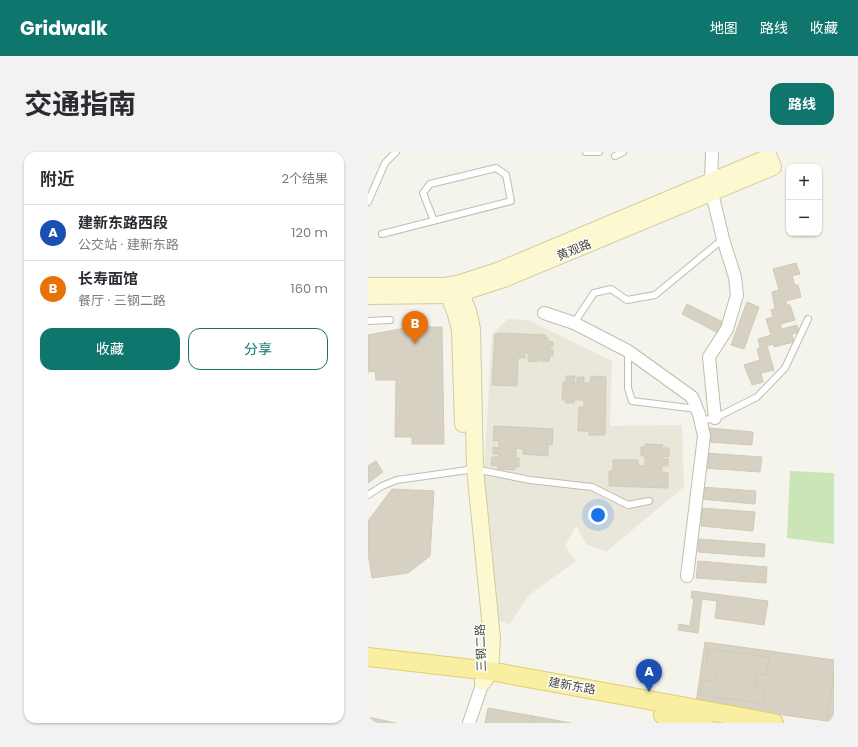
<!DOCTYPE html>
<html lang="zh">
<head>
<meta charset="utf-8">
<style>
  :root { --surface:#fff; --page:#f2f2f3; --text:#2b2b33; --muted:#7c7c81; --line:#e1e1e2; --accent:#0f766e }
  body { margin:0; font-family:Poppins,"Noto Sans SC",sans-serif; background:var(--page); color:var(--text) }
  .controls { position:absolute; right:12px; top:12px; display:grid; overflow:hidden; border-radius:8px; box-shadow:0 1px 3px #0004 }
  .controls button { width:36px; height:36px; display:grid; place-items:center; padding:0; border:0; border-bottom:1px solid var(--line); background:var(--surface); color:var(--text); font:20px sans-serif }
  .you { position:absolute; left:230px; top:363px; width:14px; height:14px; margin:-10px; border:3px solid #fff; border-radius:50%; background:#1a73e8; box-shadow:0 0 0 6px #1a73e833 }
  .badge { display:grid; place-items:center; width:26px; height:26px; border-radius:50%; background:var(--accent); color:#fff; font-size:13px; font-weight:700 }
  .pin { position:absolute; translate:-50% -33px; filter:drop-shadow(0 1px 2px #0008) }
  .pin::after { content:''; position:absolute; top:21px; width:14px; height:12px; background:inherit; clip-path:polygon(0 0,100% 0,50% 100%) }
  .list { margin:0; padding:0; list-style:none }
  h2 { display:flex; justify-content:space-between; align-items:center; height:52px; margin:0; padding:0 16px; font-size:17px }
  h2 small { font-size:13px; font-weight:400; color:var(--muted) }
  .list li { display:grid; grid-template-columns:26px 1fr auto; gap:12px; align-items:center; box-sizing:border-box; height:56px; padding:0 16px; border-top:1px solid var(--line) }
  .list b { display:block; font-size:15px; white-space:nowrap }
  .list p { margin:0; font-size:13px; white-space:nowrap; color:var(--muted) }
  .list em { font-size:13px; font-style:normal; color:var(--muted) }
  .actions { display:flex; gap:8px; padding:12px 16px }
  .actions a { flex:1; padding:9px 0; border:1px solid var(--accent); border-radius:12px; text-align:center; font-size:14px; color:var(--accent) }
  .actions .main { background:var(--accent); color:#fff }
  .map { position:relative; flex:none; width:466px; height:571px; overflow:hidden; border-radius:12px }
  header { display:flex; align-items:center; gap:24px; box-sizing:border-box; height:56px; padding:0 20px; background:var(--accent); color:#fff }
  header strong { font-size:19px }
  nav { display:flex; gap:22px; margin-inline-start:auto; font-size:14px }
  .intro { display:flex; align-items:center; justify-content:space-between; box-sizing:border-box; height:96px; padding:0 24px }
  h1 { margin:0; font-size:28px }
  .button { padding:10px 18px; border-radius:12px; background:var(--accent); color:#fff; font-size:14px; font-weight:700 }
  main { display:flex; gap:24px; padding:0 24px }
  aside { flex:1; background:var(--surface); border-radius:12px; box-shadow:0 1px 3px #0004 }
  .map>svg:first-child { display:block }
  .residential { fill:#e9e6da }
  .green { fill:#cae6b7 }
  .building { fill:#d6d1c2; stroke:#d1cab5 }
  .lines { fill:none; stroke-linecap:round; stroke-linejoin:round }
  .lane-casing { stroke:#c0bdaf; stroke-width:8 }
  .street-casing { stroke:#c0bdaf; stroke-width:14 }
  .secondary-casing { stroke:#d2cc9e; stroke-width:18 }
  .primary-casing { stroke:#decf71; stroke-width:20 }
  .lane { stroke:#fff; stroke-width:6 }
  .street { stroke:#fff; stroke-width:12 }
  .secondary { stroke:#fcf8cf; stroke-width:16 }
  .primary { stroke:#f9eea1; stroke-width:18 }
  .labels { text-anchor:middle; stroke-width:3; stroke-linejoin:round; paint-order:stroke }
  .street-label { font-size:12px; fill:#49463a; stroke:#fff }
</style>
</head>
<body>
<header>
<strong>Gridwalk</strong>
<nav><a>地图</a><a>路线</a><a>收藏</a></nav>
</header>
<div class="intro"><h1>交通指南</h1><a class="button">路线</a></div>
<main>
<aside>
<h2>附近<small>2个结果</small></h2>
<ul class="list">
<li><span class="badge" style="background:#1a4fb4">A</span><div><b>建新东路西段</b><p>公交站 · 建新东路</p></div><em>120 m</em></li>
<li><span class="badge" style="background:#e8710a">B</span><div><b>长寿面馆</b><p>餐厅 · 三钢二路</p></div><em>160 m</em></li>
</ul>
<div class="actions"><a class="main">收藏</a><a>分享</a></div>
</aside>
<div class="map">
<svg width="466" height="571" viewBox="0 0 466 571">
  <rect width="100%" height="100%" fill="#f5f4ec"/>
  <!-- residential -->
  <polygon class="residential" points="140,167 160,168 244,209 242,274 314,273 316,335 238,400 218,392 208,374 197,394 208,409 161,443 141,473 130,468 115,340 124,182"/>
  <!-- green -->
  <polygon class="green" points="422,319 466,321 466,392 419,386"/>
  <!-- building -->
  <g class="building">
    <polygon points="428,111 432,122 424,124 427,133 430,133 433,145 418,149 419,153 422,153 427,168 412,172 414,177 429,173 431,180 424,182 426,190 406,195 405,192 399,194 406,218 393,221 395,230 384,233 376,213 392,208 389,197 392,196 390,187 403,183 398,167 405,165 403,158 407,157 404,140 411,138 405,117"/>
    <polygon points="379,150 391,155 376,197 363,193"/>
    <polygon points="319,152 355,170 350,181 314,162"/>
    <polygon points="43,175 74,175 76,292 44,292 44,285 27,285 28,228 8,228 7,219 0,220 0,183"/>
    <polygon points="130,181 177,183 177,185 180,186 180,189 185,190 185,195 182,195 182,198 185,198 185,204 182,204 181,209 171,209 171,203 169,203 169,210 160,209 160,201 157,201 157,206 150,206 149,234 124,233 127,182"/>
    <polygon points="198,224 207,224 206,231 209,231 209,225 216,225 216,231 222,231 223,224 238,225 237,283 221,283 221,279 210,279 211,255 216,255 216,248 206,248 206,251 197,251 198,248 194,248 195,230 198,230"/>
    <polygon points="126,274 185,277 184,293 180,292 180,304 155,302 155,297 148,296 148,306 151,306 151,315 147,315 147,318 130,317 130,314 123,313 124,305 130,305 131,302 125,302 125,295 131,296 131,289 125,289"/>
    <polygon points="341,276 385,280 384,293 340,290"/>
    <polygon points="277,292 295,293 294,296 301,296 301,305 294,304 294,307 300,307 300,314 294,314 294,320 300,321 300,336 241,334 241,319 245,319 245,308 270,308 270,314 277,314 277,304 273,304 273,295 277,295"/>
    <polygon points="337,301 394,305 392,320 336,316"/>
    <polygon points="8,309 15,320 0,331 0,314"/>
    <polygon points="333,335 388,339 387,352 332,347"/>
    <polygon points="24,337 66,339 62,404 40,421 4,426 0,401 0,369"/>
    <polygon points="334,356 387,360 385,379 333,374"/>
    <polygon points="331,387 397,392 396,405 330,400"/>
    <polygon points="330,409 399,415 398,431 328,426"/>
    <polygon points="324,439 400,449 396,473 347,466 349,449 334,447 330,481 310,478 311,472 322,474 326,446 323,446"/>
    <polygon points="337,490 466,508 466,570 328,551"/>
    <polygon points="340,497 401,505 399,523 388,522 387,535 397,536 395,551 332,543 334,528 347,530 348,517 338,515"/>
    <polygon points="466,519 466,570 459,569"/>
    <polygon points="120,556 165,564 164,571 117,571"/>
    <polygon points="165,564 203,571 164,571"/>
    <polygon points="0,565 28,571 0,571"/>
  </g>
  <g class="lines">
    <defs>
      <g id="lane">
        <polyline points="218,0 231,0"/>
        <polyline points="247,4 255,0"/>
        <polyline points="0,50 17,11 28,0"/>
        <polyline points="14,82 143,49 138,23 128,16 62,32 55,41 66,69"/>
        <polyline points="0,169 22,168"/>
        <polyline points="206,171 226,141 243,137 259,148 287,143 355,87"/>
        <polyline points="260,199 260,236 264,249 329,257"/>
        <polyline points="332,269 347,266 389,245 417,216 440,167"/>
        <polyline points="0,343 14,334 29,328 107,317 162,328 224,335 260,353 281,349"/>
      </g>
      <g id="street">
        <polyline points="344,0 343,29 344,41 355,87 367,125 369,143 359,177 341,205 347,266"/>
        <polyline points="176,161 206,171 260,199 324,245 331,262 336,284 319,424"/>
        <polyline points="101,571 115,530"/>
      </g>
      <g id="secondary">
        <polyline points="89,132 100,159 104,177 107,317 124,486 122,519 115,530"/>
        <polyline points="0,134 77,134 89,132 132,118 401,5 405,15 136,127 93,141 82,143 0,144"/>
        <polyline points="77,134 88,162 92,178 95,272"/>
      </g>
      <g id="primary">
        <polyline points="0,505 122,519 406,571"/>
        <polyline points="295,563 336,571"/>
      </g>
    </defs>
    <!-- lane casing -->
    <use href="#lane" class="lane-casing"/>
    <!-- street casing -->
    <use href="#street" class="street-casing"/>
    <!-- secondary casing -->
    <use href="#secondary" class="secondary-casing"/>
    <!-- primary casing -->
    <use href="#primary" class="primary-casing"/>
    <!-- lane -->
    <use href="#lane" class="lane"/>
    <!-- street -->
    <use href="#street" class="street"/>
    <!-- secondary -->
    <use href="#secondary" class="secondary"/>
    <!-- primary -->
    <use href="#primary" class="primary"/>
  </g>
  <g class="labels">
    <!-- street labels -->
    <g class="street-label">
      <text transform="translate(206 98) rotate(-22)" y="4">黄观路</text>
      <text transform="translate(113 496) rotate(-92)" y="4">三钢二路</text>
      <text transform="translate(204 534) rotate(10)" y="4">建新东路</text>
    </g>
  </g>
</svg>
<div class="controls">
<button>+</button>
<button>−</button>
</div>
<div class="you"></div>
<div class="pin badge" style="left:281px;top:540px;background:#1a4fb4">A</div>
<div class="pin badge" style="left:47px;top:192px;background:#e8710a">B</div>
</div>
</main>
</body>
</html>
